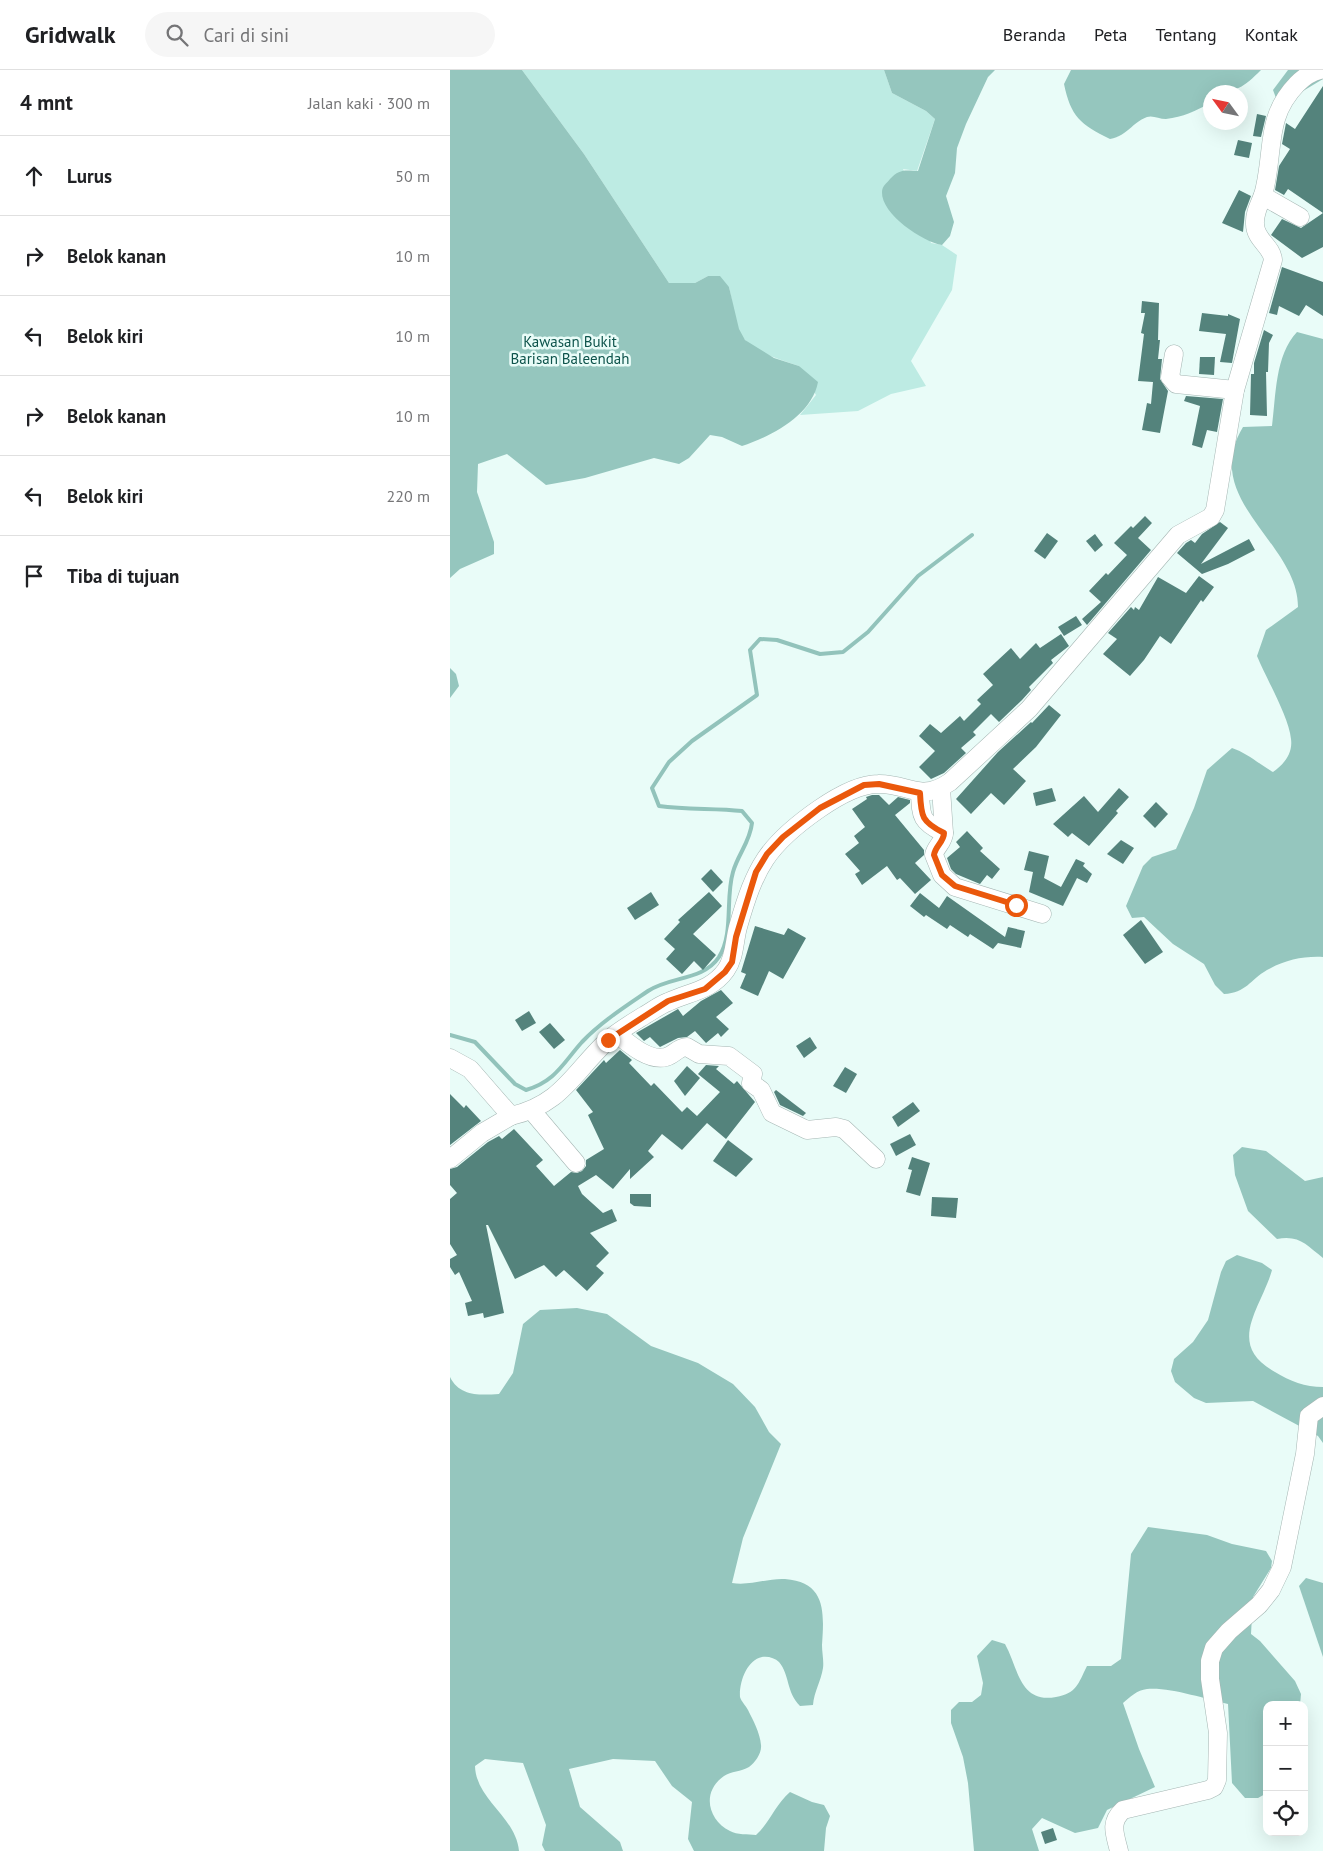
<!DOCTYPE html>
<html lang="id">
<head>
<meta charset="utf-8">
<style>
  :root { --surface:#fff; --page:#f6f6f6; --text:#202124; --muted:#757577; --line:#e0e0e0 }
  body { margin:0; font-family:"PT Sans",sans-serif; background:var(--page); color:var(--text) }
  .controls { position:absolute; right:15px; bottom:15px; display:grid; overflow:hidden; border-radius:10px; box-shadow:0 5px 20px #0002 }
  .controls button { width:45px; height:45px; display:grid; place-items:center; padding:0; border:0; border-bottom:1px solid var(--line); background:var(--surface); color:var(--text); font:25px sans-serif }
  .compass { position:absolute; left:753px; top:15px; width:45px; height:45px; border-radius:50%; background:var(--surface); box-shadow:0 5px 20px #0002; rotate:303deg }
  .stop { position:absolute; width:15px; height:15px; margin:-11px; border:4px solid #ea580c; border-radius:50%; background:#fff }
  .stop.end { background:#ea580c; border-color:#fff; box-shadow:0 1px 5px #0008 }
  .list { margin:0; padding:0; list-style:none }
  h2 { display:flex; justify-content:space-between; align-items:center; height:65px; margin:0; padding:0 20px; font-size:21px }
  h2 small { font-size:16px; font-weight:400; color:var(--muted) }
  .list li { display:grid; grid-template-columns:32px 1fr auto; gap:15px; align-items:center; box-sizing:border-box; height:80px; padding:0 20px; border-top:1px solid var(--line) }
  .list b { display:block; font-size:19px; white-space:nowrap }
  .list em { font-size:16px; font-style:normal; color:var(--muted) }
  .icon { flex:none; width:28px; height:28px; fill:none; stroke:currentColor; stroke-width:2; stroke-linecap:round; stroke-linejoin:round }
  .map { position:relative; flex:none; width:873px; height:1781px; overflow:hidden }
  header { display:flex; align-items:center; gap:30px; box-sizing:border-box; height:70px; padding:0 25px; background:var(--surface); border-bottom:1px solid var(--line) }
  header strong { font-size:24px }
  nav { display:flex; gap:28px; margin-inline-start:auto; font-size:18px }
  .search { width:350px; height:45px; background:var(--page); display:flex; align-items:center; gap:12px; box-sizing:border-box; padding:0 18px; border-radius:28px; color:var(--muted); font-size:19px }
  main { display:flex }
  aside { flex:1; background:var(--surface) }
  .map>svg:first-child { display:block }
  .green { fill:#bdebe3 }
  .forest { fill:#95c6be }
  .lines { fill:none; stroke-linecap:round; stroke-linejoin:round }
  .stream { stroke:#92c3bb; stroke-width:4 }
  .building { fill:#54837c }
  .minor-casing { stroke:#a5b6b3; stroke-width:19 }
  .minor { stroke:#fff; stroke-width:18 }
  .route { stroke:#ea580c; stroke-width:6 }
  .labels { text-anchor:middle; stroke-width:5; stroke-linejoin:round; paint-order:stroke }
  .park-label { font-size:15px; fill:#0d534b; stroke:#e9fcf8 }
</style>
</head>
<body>
<header>
<strong>Gridwalk</strong>
<div class="search"><svg class="icon" aria-label="search" viewBox="0 0 24 24"><circle cx="10" cy="10" r="6"/><path d="M15 15l6 6"/></svg>Cari di sini</div>
<nav><a>Beranda</a><a>Peta</a><a>Tentang</a><a>Kontak</a></nav>
</header>
<main>
<aside>
<h2>4 mnt<small>Jalan kaki · 300 m</small></h2>
<ul class="list">
<li><svg class="icon" aria-label="ahead" viewBox="0 0 24 24"><path d="M12 20V5M6 11l6-6 6 6"/></svg><div><b>Lurus</b></div><em>50 m</em></li>
<li><svg class="icon" aria-label="right" viewBox="0 0 24 24"><path d="M7 20v-9h11M14 6l5 5-5 5"/></svg><div><b>Belok kanan</b></div><em>10 m</em></li>
<li><svg class="icon" aria-label="left" viewBox="0 0 24 24"><path d="M17 20v-9H6M10 6l-5 5 5 5"/></svg><div><b>Belok kiri</b></div><em>10 m</em></li>
<li><svg class="icon" aria-label="right" viewBox="0 0 24 24"><path d="M7 20v-9h11M14 6l5 5-5 5"/></svg><div><b>Belok kanan</b></div><em>10 m</em></li>
<li><svg class="icon" aria-label="left" viewBox="0 0 24 24"><path d="M17 20v-9H6M10 6l-5 5 5 5"/></svg><div><b>Belok kiri</b></div><em>220 m</em></li>
<li><svg class="icon" aria-label="arrive" viewBox="0 0 24 24"><path d="M6 21V4h12l-3 4 3 4H6"/></svg><div><b>Tiba di tujuan</b></div></li>
</ul>
</aside>
<div class="map">
<svg width="873" height="1781" viewBox="0 0 873 1781">
  <rect width="100%" height="100%" fill="#e9fcf8"/>
  <!-- green -->
  <path class="green" d="M72 0H434L442 23 476 41 485 49 467 101 453 99 481 173 492 175 507 185 502 220 461 291 476 316 441 324 408 341 350 345 366 325 349 296C331 290 309 284 295 270 284 259 283 232 279 217L258 206 245 213H219L134 84Z"/>
  <!-- forest -->
  <g class="forest">
    <path d="M0 0H72L134 84 219 213H245L258 206H270L279 217 289 259 295 270 324 288 349 296 368 312C362 345 322 366 292 376L272 367 260 365 239 388 229 394 204 388 135 408 96 415 57 384 28 394 27 422 44 472V484L10 499 0 508Z"/>
    <path d="M434 0H545L538 7 516 54 507 78 505 103 496 126 504 152 500 166 492 175C473 172 431 144 432 122 432 116 437 113 440 109 449 99 455 100 468 101L485 49 476 41 442 23Z"/>
    <path d="M621 0H811C793 18 787 22 761 22L760 33C746 41 733 47 716 49 709 49 703 45 697 47 681 53 679 65 660 69 630 54 621 47 614 14Z"/>
    <polygon points="838,0 873,0 873,9 848,24 826,28 823,20"/>
    <path d="M847 262 873 269V887C853 886 835 890 817 900 800 910 796 923 774 924L765 915 754 894 723 874 694 847 682 848 676 836 693 796 702 787 726 779 744 738 757 700 782 678C797 683 809 694 823 702 834 694 843 684 841 669 839 647 816 608 807 586L816 560 848 537C848 472 749 430 793 357L822 356C826 326 825 285 847 262Z"/>
    <polygon points="0,598 6,604 9,616 0,628"/>
    <path d="M792 1077 816 1081 855 1111 873 1107V1188C856 1175 850 1165 827 1169L798 1141 785 1105 783 1085Z"/>
    <path d="M787 1185 812 1193 822 1200C811 1239 775 1274 825 1302 840 1311 855 1317 873 1317V1373L868 1366 803 1331 756 1333 744 1328 725 1312 721 1301 724 1289 743 1272 758 1250 771 1202 776 1191Z"/>
    <path d="M127 1238 157 1244 201 1276 248 1293 283 1314 305 1337 319 1362 331 1374 293 1468 282 1513C300 1516 318 1508 335 1509 377 1512 374 1544 372 1575 372 1583 374 1591 373 1598 371 1611 364 1622 363 1635L350 1636C336 1622 340 1605 329 1592 325 1588 318 1586 312 1587 297 1590 289 1612 290 1627 291 1631 296 1636 298 1640 303 1650 310 1663 311 1675 312 1683 305 1693 299 1697 291 1702 281 1701 274 1706 251 1722 258 1750 280 1761 287 1765 298 1764 306 1765 321 1751 325 1735 340 1722L362 1732 374 1735 380 1746 376 1758 374 1781H244L238 1769 242 1732 222 1716 205 1691 163 1689 119 1699 130 1737 170 1772 173 1781H95L92 1775 96 1755 73 1693 35 1689 25 1696C26 1730 66 1747 69 1781H0V1307C10 1327 30 1325 49 1324L63 1303 73 1254 90 1240Z"/>
    <path d="M698 1457 757 1465 782 1474 816 1481 822 1491 821 1498 803 1527 801 1564 810 1571 845 1611 851 1624 850 1635H817V1723L808 1728H795L782 1713 778 1634C755 1629 720 1617 697 1619 687 1620 680 1627 673 1633L689 1679 705 1717 657 1740 648 1758 625 1763 592 1748 582 1759 589 1781H524L518 1713 513 1687 501 1653V1640L509 1632H522L531 1625 533 1613 527 1586 542 1570 555 1574C568 1597 569 1634 606 1627 627 1623 628 1614 637 1596H661L671 1589 681 1484Z"/>
    <polygon points="856,1508 873,1513 873,1587 849,1516"/>
  </g>
  <g class="lines">
    <!-- stream -->
    <path class="stream" d="M0 965 25 972 65 1014 76 1020C106 1011 113 993 132 972 151 952 176 936 198 921 220 906 253 911 269 887 284 863 275 829 283 802 288 784 300 772 302 753L292 741C264 738 237 740 209 736L202 718 219 692 242 671 307 625 300 580 310 569 327 570 370 584 393 582 418 562 468 506 522 465"/>
  </g>
  <!-- building -->
  <g class="building">
    <polygon points="873,16 873,143 838,119 834,125 825,120 829,96 840,79 832,74 836,53 845,59"/>
    <polygon points="807,44 816,46 811,67 803,66"/>
    <polygon points="788,70 802,73 799,88 784,85"/>
    <polygon points="789,120 801,126 795,142 793,162 772,153"/>
    <polygon points="873,143 873,177 852,188 821,165 832,149 851,158"/>
    <polygon points="832,197 873,212 873,246 856,235 849,246 829,236 827,245 819,243"/>
    <polygon points="692,231 709,233 708,270 710,270 708,289 712,289 710,309 718,321 710,363 692,360 697,333 701,334 703,312 688,311 694,264 691,263 695,243 691,243"/>
    <polygon points="752,243 778,246 778,244 790,249 782,293 770,292 776,264 749,261"/>
    <polygon points="814,260 823,265 819,273 818,302 816,302 817,346 800,345 801,304 804,304 804,293"/>
    <polygon points="750,287 765,287 764,305 749,304"/>
    <polygon points="736,326 773,329 767,362 757,360 752,378 742,375 750,336 734,331"/>
    <polygon points="695,446 702,453 688,468 701,480 637,555 632,549 651,532 639,521 656,503 658,505 677,485 664,473 681,456 683,458"/>
    <polygon points="770,452 778,458 751,494 799,469 805,480 778,494 752,504 727,483 736,473 741,470 745,473 752,464"/>
    <polygon points="597,463 608,471 595,489 584,481"/>
    <polygon points="645,464 653,475 645,482 636,471"/>
    <polygon points="749,506 764,517 753,532 751,530 721,574 710,566 694,590 680,606 653,584 667,569 658,563 681,537 684,540 685,537 689,540 708,507 736,523"/>
    <polygon points="626,546 632,555 614,566 608,557"/>
    <polygon points="611,564 619,576 601,590 603,593 579,617 581,620 572,630 549,652 541,644 523,662 526,665 511,678 516,683 494,703 481,709 469,697 485,681 469,666 480,654 491,663 510,646 514,651 531,634 527,630 543,615 533,604 561,578 570,589 586,573 590,578"/>
    <polygon points="599,635 611,645 586,677 563,699 576,711 554,735 541,723 521,744 506,729 548,682 581,652 582,653"/>
    <polygon points="602,718 606,731 586,736 583,723"/>
    <polygon points="669,718 679,727 666,741 668,743 639,776 622,763 618,767 603,754 634,726 648,742"/>
    <polygon points="422,725 429,725 439,735 448,727 460,730 460,733 445,745 474,780 474,785 465,793 481,810 465,824 450,808 447,810 437,796 412,815 405,804 410,801 395,784 409,773 404,766 415,757 402,739 417,729 416,727"/>
    <polygon points="706,732 718,744 705,758 693,746"/>
    <polygon points="517,761 533,778 530,781 550,799 542,809 537,805 530,814 506,804 501,799 497,788 510,777 506,772"/>
    <polygon points="671,770 684,778 673,794 657,784"/>
    <polygon points="579,781 599,786 594,808 611,817 626,789 635,793 633,796 642,804 637,813 627,808 613,836 579,822 583,802 574,800"/>
    <polygon points="261,799 273,812 263,822 251,809"/>
    <polygon points="201,822 209,835 185,850 177,838"/>
    <polygon points="259,822 272,836 243,864 266,885 253,900 244,891 232,904 216,889 225,879 214,869 230,852 228,850"/>
    <polygon points="470,823 489,838 497,826 555,867 558,857 575,861 571,878 548,873 543,879 520,864 518,867 500,855 497,859 476,845 474,847 460,836"/>
    <polygon points="691,850 713,882 695,894 673,865"/>
    <polygon points="305,856 334,865 338,858 356,868 333,909 319,901 308,926 290,918 296,904 291,902"/>
    <polygon points="271,920 283,933 266,947 279,959 271,967 268,963 256,973 245,961 237,967 228,968 210,977 200,967 194,971 186,963 228,939 233,946 251,931"/>
    <polygon points="79,941 86,953 72,961 65,950"/>
    <polygon points="100,953 115,970 104,979 89,962"/>
    <polygon points="360,967 367,978 354,988 346,976"/>
    <polygon points="170,980 182,990 179,993 201,1016 204,1013 232,1042 237,1037 247,1046 270,1022 248,1004 256,995 269,996 266,999 284,1014 287,1011 305,1032 276,1069 257,1053 232,1080 212,1064 198,1081 204,1087 180,1109 180,1099 163,1119 146,1105 128,1116 132,1124 153,1143 162,1139 167,1151 140,1163 159,1183 146,1196 154,1203 137,1221 114,1200 106,1207 94,1195 65,1209 38,1155 36,1155 54,1243 34,1248 33,1243 18,1246 15,1233 22,1231 9,1202 5,1205 0,1197 0,1189 7,1185 0,1174 0,1129 7,1123 0,1115 0,1099 7,1097 38,1072 49,1066 52,1069 64,1059 93,1090 86,1096 104,1116 121,1102 127,1103 132,1101 136,1096 136,1090 154,1079 138,1045 143,1042 126,1020 154,990 156,993"/>
    <polygon points="237,996 250,1008 235,1026 224,1011"/>
    <polygon points="395,997 407,1004 396,1023 383,1016"/>
    <polygon points="326,1020 356,1043 353,1046 330,1035 324,1022"/>
    <polygon points="0,1024 14,1038 16,1035 31,1051 0,1075"/>
    <polygon points="463,1032 470,1041 448,1057 442,1047"/>
    <polygon points="460,1064 466,1075 446,1086 440,1074"/>
    <polygon points="278,1070 303,1089 286,1107 263,1091"/>
    <polygon points="462,1087 480,1093 470,1126 456,1122 462,1100 458,1099"/>
    <polygon points="180,1124 201,1124 201,1137 184,1136 180,1133"/>
    <polygon points="482,1127 508,1128 506,1148 481,1146"/>
    <polygon points="603,1758 607,1770 595,1774 591,1762"/>
  </g>
  <g class="lines">
    <defs>
      <g id="minor">
        <polyline points="813,126 850,147"/>
        <polyline points="724,284 720,307 726,314 785,320"/>
        <polyline points="491,718 494,763"/>
        <path d="M470 723C471 747 471 752 494 763 494 772 485 777 484 785L492 805 505 817 592 844"/>
        <path d="M167 964C178 973 199 992 216 987 224 985 228 977 237 977L249 984 279 986 303 1004 301 1013 311 1020 322 1043 357 1060 386 1057 394 1059 426 1089"/>
        <path d="M0 988 20 999 61 1046C112 1034 122 1004 157 971 168 961 182 953 195 945 202 941 210 935 218 932 239 922 261 921 276 900 285 887 284 872 288 857 305 797 317 775 369 739 385 728 409 714 428 714 458 713 469 733 500 712L579 639 728 465 761 447 765 440 785 320 823 190C822 176 805 170 805 154 804 140 813 130 815 117 824 77 816 46 847 14 854 7 861 2 870 0"/>
        <polyline points="82,1041 126,1093"/>
        <polyline points="0,1089 32,1063 61,1046"/>
        <path d="M669 1781C665 1764 659 1753 673 1740L758 1720 764 1717 767 1710 768 1663 760 1609V1591L764 1578 779 1561 809 1535 821 1520 832 1497 855 1384 859 1346 873 1336"/>
      </g>
    </defs>
    <!-- minor casing -->
    <use href="#minor" class="minor-casing"/>
    <!-- minor -->
    <use href="#minor" class="minor"/>
  </g>
  <g class="lines">
    <!-- route -->
    <path class="route" d="M158 970 218 931 255 919 275 902 282 892 286 867 306 802 317 784 333 767 370 738 414 715 429 714 470 723C471 747 472 752 494 763 494 772 485 776 484 785L492 805 505 816 566 835"/>
  </g>
  <g class="labels">
    <!-- park labels -->
    <g class="park-label">
      <text x="120" y="277">Kawasan Bukit<tspan x="120" dy="17">Barisan Baleendah</tspan></text>
    </g>
  </g>
</svg>
<div class="controls">
<button>+</button>
<button>−</button>
<button><svg class="icon" aria-label="locate" viewBox="0 0 24 24"><circle cx="12" cy="12" r="6"/><path d="M12 2v4M12 18v4M2 12h4M18 12h4"/></svg></button>
</div>
<svg class="compass" viewBox="-18 -18 36 36"><path d="M0-13l5 13h-10z" fill="#e53935"/><path d="M0 13l5-13h-10z" fill="#757577"/></svg>
<div class="stop" style="left:566px;top:835px"></div>
<div class="stop end" style="left:158px;top:970px"></div>
</div>
</main>
</body>
</html>
